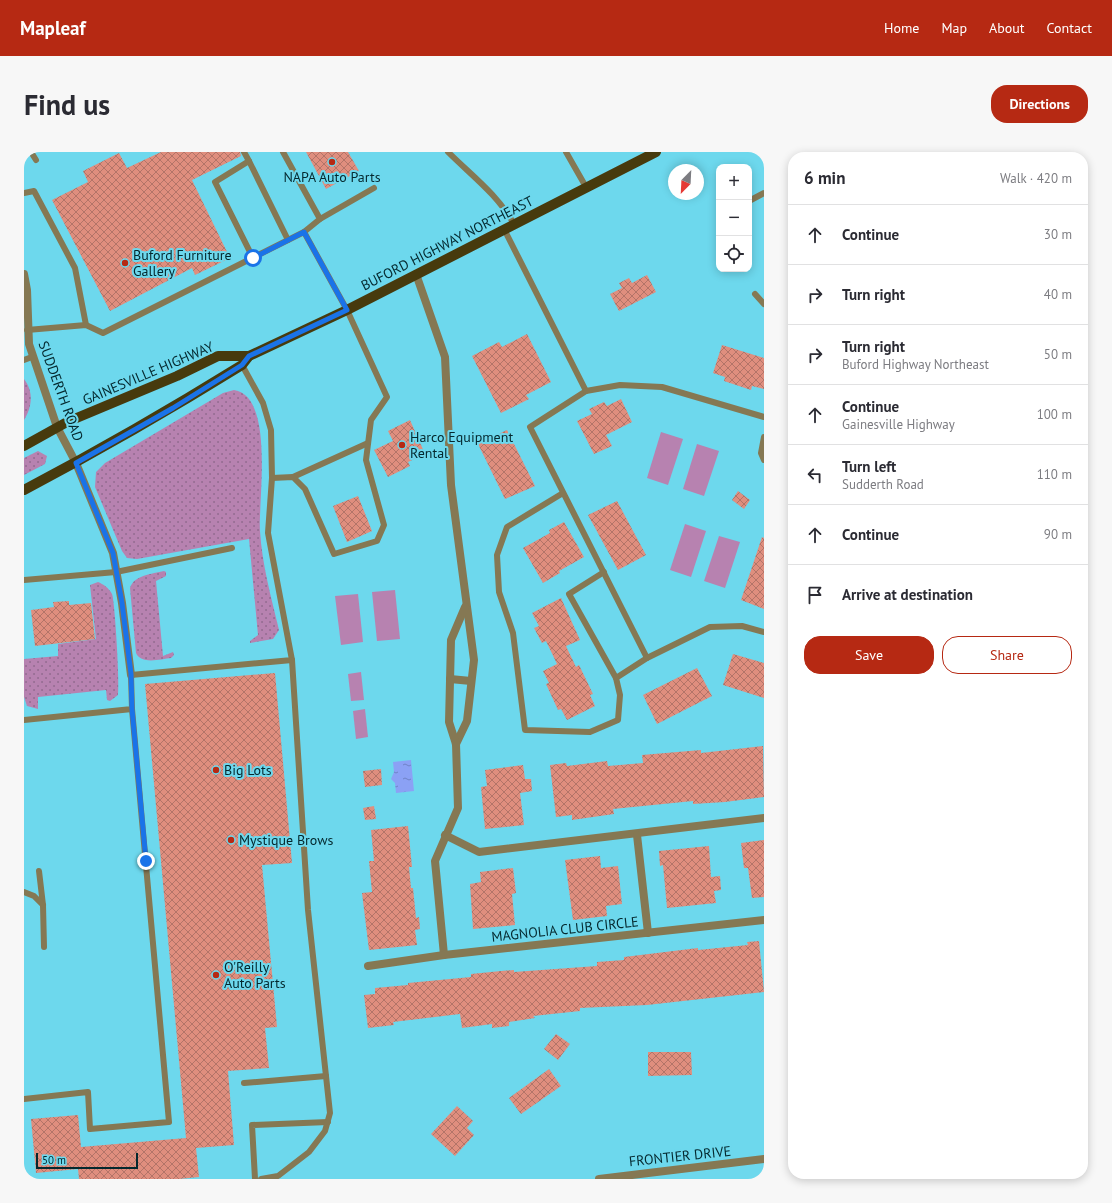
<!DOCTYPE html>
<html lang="en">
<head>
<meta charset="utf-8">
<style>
  :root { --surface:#fff; --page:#f7f7f7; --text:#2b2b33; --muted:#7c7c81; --line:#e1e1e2; --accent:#b62913 }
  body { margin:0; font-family:"PT Sans",sans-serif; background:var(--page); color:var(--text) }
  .controls { position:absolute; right:12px; top:12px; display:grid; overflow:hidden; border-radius:8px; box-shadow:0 2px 10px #0003 }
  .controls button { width:36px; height:36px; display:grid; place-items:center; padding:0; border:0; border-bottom:1px solid var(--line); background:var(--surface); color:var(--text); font:20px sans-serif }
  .compass { position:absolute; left:644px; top:12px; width:36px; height:36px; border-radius:50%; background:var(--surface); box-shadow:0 2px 10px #0003; rotate:204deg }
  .scale { position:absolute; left:12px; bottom:10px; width:102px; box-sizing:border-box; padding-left:4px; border:2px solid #04282e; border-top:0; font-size:11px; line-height:14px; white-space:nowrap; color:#04282e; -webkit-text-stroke:3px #6dd8ed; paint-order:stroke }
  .stop { position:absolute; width:12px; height:12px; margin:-9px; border:3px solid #1a73e8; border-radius:50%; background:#fff }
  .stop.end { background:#1a73e8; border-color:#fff; box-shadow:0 1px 4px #0008 }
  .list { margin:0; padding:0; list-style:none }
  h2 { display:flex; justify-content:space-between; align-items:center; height:52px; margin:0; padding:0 16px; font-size:17px }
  h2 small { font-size:13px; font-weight:400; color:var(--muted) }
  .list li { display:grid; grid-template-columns:26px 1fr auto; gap:12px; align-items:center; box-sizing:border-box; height:60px; padding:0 16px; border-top:1px solid var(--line) }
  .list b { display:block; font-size:15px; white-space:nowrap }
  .list p { margin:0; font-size:13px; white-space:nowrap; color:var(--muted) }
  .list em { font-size:13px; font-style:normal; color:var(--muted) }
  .actions { display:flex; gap:8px; padding:12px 16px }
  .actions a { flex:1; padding:9px 0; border:1px solid var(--accent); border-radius:16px; text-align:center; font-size:14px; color:var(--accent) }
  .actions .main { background:var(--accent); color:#fff }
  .icon { flex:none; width:22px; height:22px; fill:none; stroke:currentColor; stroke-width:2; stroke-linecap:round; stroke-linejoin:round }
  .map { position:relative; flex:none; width:740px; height:1027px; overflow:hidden; border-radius:16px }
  header { display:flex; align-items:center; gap:24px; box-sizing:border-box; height:56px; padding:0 20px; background:var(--accent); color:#fff }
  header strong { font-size:19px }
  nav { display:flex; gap:22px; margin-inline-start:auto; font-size:14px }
  .intro { display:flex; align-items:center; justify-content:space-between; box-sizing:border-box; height:96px; padding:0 24px }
  h1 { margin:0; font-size:28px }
  .button { padding:10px 18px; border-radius:16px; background:var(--accent); color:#fff; font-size:14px; font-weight:700 }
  main { display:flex; gap:24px; padding:0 24px }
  aside { flex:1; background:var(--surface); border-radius:16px; box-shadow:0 2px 10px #0003 }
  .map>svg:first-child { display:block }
  .grass { fill:url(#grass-dots) }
  .garden { fill:#b782b0 }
  .water { fill:url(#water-ripples) }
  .building { fill:url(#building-cross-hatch) }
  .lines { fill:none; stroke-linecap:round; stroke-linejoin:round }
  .lane { stroke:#857853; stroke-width:6 }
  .street { stroke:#857853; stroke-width:8 }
  .primary { stroke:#473a0d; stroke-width:10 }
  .route { stroke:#1a73e8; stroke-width:5 }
  .poi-dot { fill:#b62913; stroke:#6dd8ed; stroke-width:1.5 }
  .labels { text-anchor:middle; stroke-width:4; stroke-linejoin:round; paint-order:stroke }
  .poi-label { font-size:14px; fill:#04282e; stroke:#6dd8ed; text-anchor:start }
  .street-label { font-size:14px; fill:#04282e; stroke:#6dd8ed }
</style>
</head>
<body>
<header>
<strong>Mapleaf</strong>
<nav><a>Home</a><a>Map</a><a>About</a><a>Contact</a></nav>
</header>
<div class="intro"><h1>Find us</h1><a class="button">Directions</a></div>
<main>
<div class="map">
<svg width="740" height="1027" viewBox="0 0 740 1027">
  <defs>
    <pattern id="grass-dots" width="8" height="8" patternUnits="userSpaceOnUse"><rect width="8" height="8" fill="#b782b0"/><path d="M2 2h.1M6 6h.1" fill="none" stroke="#936a90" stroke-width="1.8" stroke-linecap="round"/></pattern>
    <pattern id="water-ripples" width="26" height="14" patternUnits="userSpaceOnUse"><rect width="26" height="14" fill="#8ba1f5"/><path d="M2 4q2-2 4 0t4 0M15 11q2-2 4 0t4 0" fill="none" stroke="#6f83c7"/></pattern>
    <pattern id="building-cross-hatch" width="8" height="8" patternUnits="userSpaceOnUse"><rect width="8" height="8" fill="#df8e7e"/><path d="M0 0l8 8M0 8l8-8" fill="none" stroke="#b37468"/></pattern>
  </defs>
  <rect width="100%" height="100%" fill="#6dd8ed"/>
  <!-- grass -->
  <g class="grass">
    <path d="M0 227C10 240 8 255 0 268Z"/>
    <path d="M210 238C251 244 234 349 236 379 238 412 247 445 255 478L249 487 226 491V489L234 483 225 387 113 407 103 406 98 399 71 335 72 320 81 311 199 241Z"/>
    <polygon points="14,299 23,304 21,312 0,323 0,306"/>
    <path d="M140 419 142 420V424L132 429 139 504 149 500 150 503 147 506C137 507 117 513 112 501L106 436C110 423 128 422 140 419Z"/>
    <path d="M74 430C79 432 85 436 88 442 91 450 96 535 94 543L86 549 83 548 82 538 14 545V557L3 554 0 545V507L34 504V492L72 487 66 433Z"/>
  </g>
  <!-- garden -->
  <g class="garden">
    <polygon points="637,280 659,287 644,333 623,326"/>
    <polygon points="673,292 695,299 680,344 659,337"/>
    <polygon points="661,372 682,379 667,425 646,418"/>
    <polygon points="695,384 716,390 701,436 680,429"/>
    <polygon points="371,438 376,487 353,489 348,440"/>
    <polygon points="334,442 339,490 317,493 311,444"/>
    <polygon points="337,520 340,548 327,549 324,522"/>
    <polygon points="341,557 344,585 332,587 329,559"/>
  </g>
  <!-- water -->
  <polygon class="water" points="387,608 390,639 372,641 371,631 367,627 370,620 369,610"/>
  <!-- building -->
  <g class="building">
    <polygon points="137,0 216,0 217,4 168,28 206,106 171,123 168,116 86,159 28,48 64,30 59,19 95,1 103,16"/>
    <polygon points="282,0 324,0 335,19 302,37"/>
    <polygon points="623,123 632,140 595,159 586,142 598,136 595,131 605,126 608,131"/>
    <polygon points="503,182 527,230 502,243 505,247 477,261 448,204 475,190 478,195"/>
    <polygon points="698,193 740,206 740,237 728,234 727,238 700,229 701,225 689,221"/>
    <polygon points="597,247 608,270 582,283 588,294 570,302 553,269 568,262 565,257 580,250 583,254"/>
    <polygon points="386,268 401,302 384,310 386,314 364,325 350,298 369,289 364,279"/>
    <polygon points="483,278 511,334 481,347 454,292"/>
    <polygon points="714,339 726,348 720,357 708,348"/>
    <polygon points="334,344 348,379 323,390 309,354"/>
    <polygon points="593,349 622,403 594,418 564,363"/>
    <polygon points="540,370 560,405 535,419 536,421 519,431 499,396 526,381 525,378"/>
    <polygon points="738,385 740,386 740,457 717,448"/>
    <polygon points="537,446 556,488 542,494 552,515 555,513 569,542 566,543 571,554 543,568 537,557 534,558 522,532 525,531 519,519 533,512 522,489 518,491 510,476 515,474 508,461"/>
    <polygon points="45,449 45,453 67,451 71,487 11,494 7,458 30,455 29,450"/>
    <polygon points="709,502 740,511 740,546 699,533"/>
    <polygon points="673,516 688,544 633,572 619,543"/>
    <polygon points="251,521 268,711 238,713 253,875 241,876 245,916 204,919 210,993 172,996 175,1025 155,1027 55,1027 54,1017 12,1021 7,967 54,963 57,995 162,986 121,532"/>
    <polygon points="739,594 740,645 701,650 669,652 669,649 589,657 590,662 548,668 548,663 532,665 526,613 542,611 543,614 583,609 584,614 619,611 618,603 677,598 677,601"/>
    <polygon points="499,613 501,627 507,627 508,639 496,641 500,673 461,677 457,635 463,634 461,618"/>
    <polygon points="357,617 358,633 341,635 339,619"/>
    <polygon points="350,654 352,667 341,668 339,656"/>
    <polygon points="384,674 388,715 385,715 387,736 389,736 392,766 395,765 396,777 391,778 393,793 345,798 338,741 348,740 345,709 350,709 347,678"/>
    <polygon points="740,688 740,745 728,746 724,716 720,716 717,691"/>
    <polygon points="685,694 687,725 696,724 697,738 690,739 692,751 643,756 639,713 636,714 635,699"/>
    <polygon points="576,704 577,716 594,714 598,752 582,754 583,764 549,768 541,708"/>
    <polygon points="489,716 492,741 488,742 491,773 449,777 446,732 457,730 456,720"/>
    <polygon points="735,789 740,840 623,853 556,856 556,859 509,864 511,866 485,870 485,874 468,876 468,872 438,876 436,862 369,870 370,873 344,876 340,843 351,842 351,836 384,833 384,831 447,825 447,822 477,819 490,818 490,820 573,814 573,810 600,808 600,805 674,796 674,798 724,793 723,790"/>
    <polygon points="532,882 546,892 534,908 520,897"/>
    <polygon points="624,900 667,900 668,923 624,924"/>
    <polygon points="525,917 537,934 497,962 485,946"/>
    <polygon points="433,954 449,969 443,976 450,983 431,1004 407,982"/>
  </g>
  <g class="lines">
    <!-- lane -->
    <g class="lane">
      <polyline points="7,0 12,8"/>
      <polyline points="220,0 225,9"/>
      <path d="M424 0C448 24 473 42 490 72"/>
      <polyline points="542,0 562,35"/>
      <polyline points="0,41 10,39 51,116 62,173"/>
      <polyline points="725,49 740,41"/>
      <polyline points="296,67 350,36"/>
      <polyline points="480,77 562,239 506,275 623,506 592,526 596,543 594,568 566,580 501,578 489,481 475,440 473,403 483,375 539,341"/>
      <polyline points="229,106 191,30 225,9 264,88"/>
      <polyline points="731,142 740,152"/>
      <polyline points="3,178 62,173 79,181 280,80"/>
      <polyline points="0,208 8,205"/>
      <polyline points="562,239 596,233 638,235 740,265"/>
      <polyline points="740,285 737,301 740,308"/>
      <polyline points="269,325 344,291"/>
      <polyline points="248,326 269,325 281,337 310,402 353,389 360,373 342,308 347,268 363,245 323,158 280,80 296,67 259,0"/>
      <polyline points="580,420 545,442 592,526"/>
      <polyline points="0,428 92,420 208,396"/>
      <polyline points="623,506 686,475 718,474 740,480"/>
      <polyline points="0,568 108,557 107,523 268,508 244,381 248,326 247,278 239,251 218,213"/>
      <polyline points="15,719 19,753 20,795"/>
      <polyline points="0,740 10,744 19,753"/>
      <polyline points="220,931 302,924"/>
      <polyline points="0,947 64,940 66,977 145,970 108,557"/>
      <polyline points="231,1027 228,973 304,970"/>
      <polyline points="237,1027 254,1024 285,1000 301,979 306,961 284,758 268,508"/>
    </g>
    <!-- street -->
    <g class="street">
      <polyline points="0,122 3,138 5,192 33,275 52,311 89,401 98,451 107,523"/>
      <polyline points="392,122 421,205 427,333 450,508 443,569 432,592"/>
      <polyline points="426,527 447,529"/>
      <polyline points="421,683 455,700 740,666"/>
      <polyline points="613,683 624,781"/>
      <polyline points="420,803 411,709 434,656 432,592 425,570 427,488 441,455"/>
      <polyline points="344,814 420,803 740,768"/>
      <polyline points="575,1027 740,1007"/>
    </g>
    <!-- primary -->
    <g class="primary">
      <polyline points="0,294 43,270 153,224 194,204 225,204 323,158 632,0"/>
      <path d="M0 338C74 299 147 257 218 213L225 204"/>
    </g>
  </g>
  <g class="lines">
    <!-- route -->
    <polyline class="route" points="122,709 108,557 107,522 98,451 89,401 52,311 149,256 218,213 225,204 323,158 280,80 229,106"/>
  </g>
  <!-- markers -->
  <g class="poi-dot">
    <circle cx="308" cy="10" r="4"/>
    <circle cx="101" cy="111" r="4"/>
    <circle cx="378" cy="293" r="4"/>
    <circle cx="192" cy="618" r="4"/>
    <circle cx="207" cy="688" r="4"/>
    <circle cx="192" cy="823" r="4"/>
  </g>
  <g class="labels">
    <!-- poi labels -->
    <g class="poi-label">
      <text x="308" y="30" text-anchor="middle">NAPA Auto Parts</text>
      <text x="109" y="108">Buford Furniture<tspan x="109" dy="16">Gallery</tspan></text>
      <text x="386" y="290">Harco Equipment<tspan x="386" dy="16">Rental</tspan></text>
      <text x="200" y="623">Big Lots</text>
      <text x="215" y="693">Mystique Brows</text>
      <text x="200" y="820">O'Reilly<tspan x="200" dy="16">Auto Parts</tspan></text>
    </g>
    <!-- street labels -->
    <g class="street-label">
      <text transform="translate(423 91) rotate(-27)" y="5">BUFORD HIGHWAY NORTHEAST</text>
      <text transform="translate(124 221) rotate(-23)" y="5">GAINESVILLE HIGHWAY</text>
      <text transform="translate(37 239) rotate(70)" y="5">SUDDERTH ROAD</text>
      <text transform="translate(541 777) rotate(-6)" y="5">MAGNOLIA CLUB CIRCLE</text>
      <text transform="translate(656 1004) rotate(-6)" y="5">FRONTIER DRIVE</text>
    </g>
  </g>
</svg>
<div class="controls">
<button>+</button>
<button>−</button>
<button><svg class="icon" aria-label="locate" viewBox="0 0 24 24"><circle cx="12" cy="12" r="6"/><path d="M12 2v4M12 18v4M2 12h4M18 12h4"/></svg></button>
</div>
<svg class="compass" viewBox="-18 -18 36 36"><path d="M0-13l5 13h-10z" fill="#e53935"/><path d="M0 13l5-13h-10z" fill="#7c7c81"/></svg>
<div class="scale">50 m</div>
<div class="stop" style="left:229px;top:106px"></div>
<div class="stop end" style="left:122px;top:709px"></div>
</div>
<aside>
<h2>6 min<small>Walk · 420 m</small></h2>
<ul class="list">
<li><svg class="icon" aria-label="ahead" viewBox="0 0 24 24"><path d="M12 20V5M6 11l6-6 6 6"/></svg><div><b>Continue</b></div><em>30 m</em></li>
<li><svg class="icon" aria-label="right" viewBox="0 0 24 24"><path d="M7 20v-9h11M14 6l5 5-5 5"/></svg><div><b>Turn right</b></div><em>40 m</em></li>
<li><svg class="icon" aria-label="right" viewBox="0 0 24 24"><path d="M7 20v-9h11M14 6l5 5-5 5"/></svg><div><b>Turn right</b><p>Buford Highway Northeast</p></div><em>50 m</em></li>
<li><svg class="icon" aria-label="ahead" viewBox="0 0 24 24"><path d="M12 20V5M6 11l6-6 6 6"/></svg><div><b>Continue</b><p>Gainesville Highway</p></div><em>100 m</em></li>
<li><svg class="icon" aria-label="left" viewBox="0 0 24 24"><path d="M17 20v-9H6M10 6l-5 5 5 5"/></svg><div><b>Turn left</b><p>Sudderth Road</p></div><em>110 m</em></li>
<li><svg class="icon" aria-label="ahead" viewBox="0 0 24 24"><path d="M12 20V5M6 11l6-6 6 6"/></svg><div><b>Continue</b></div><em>90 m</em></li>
<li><svg class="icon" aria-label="arrive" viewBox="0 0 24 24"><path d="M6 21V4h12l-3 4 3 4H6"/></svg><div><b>Arrive at destination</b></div></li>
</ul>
<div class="actions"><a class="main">Save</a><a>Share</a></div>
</aside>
</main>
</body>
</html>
